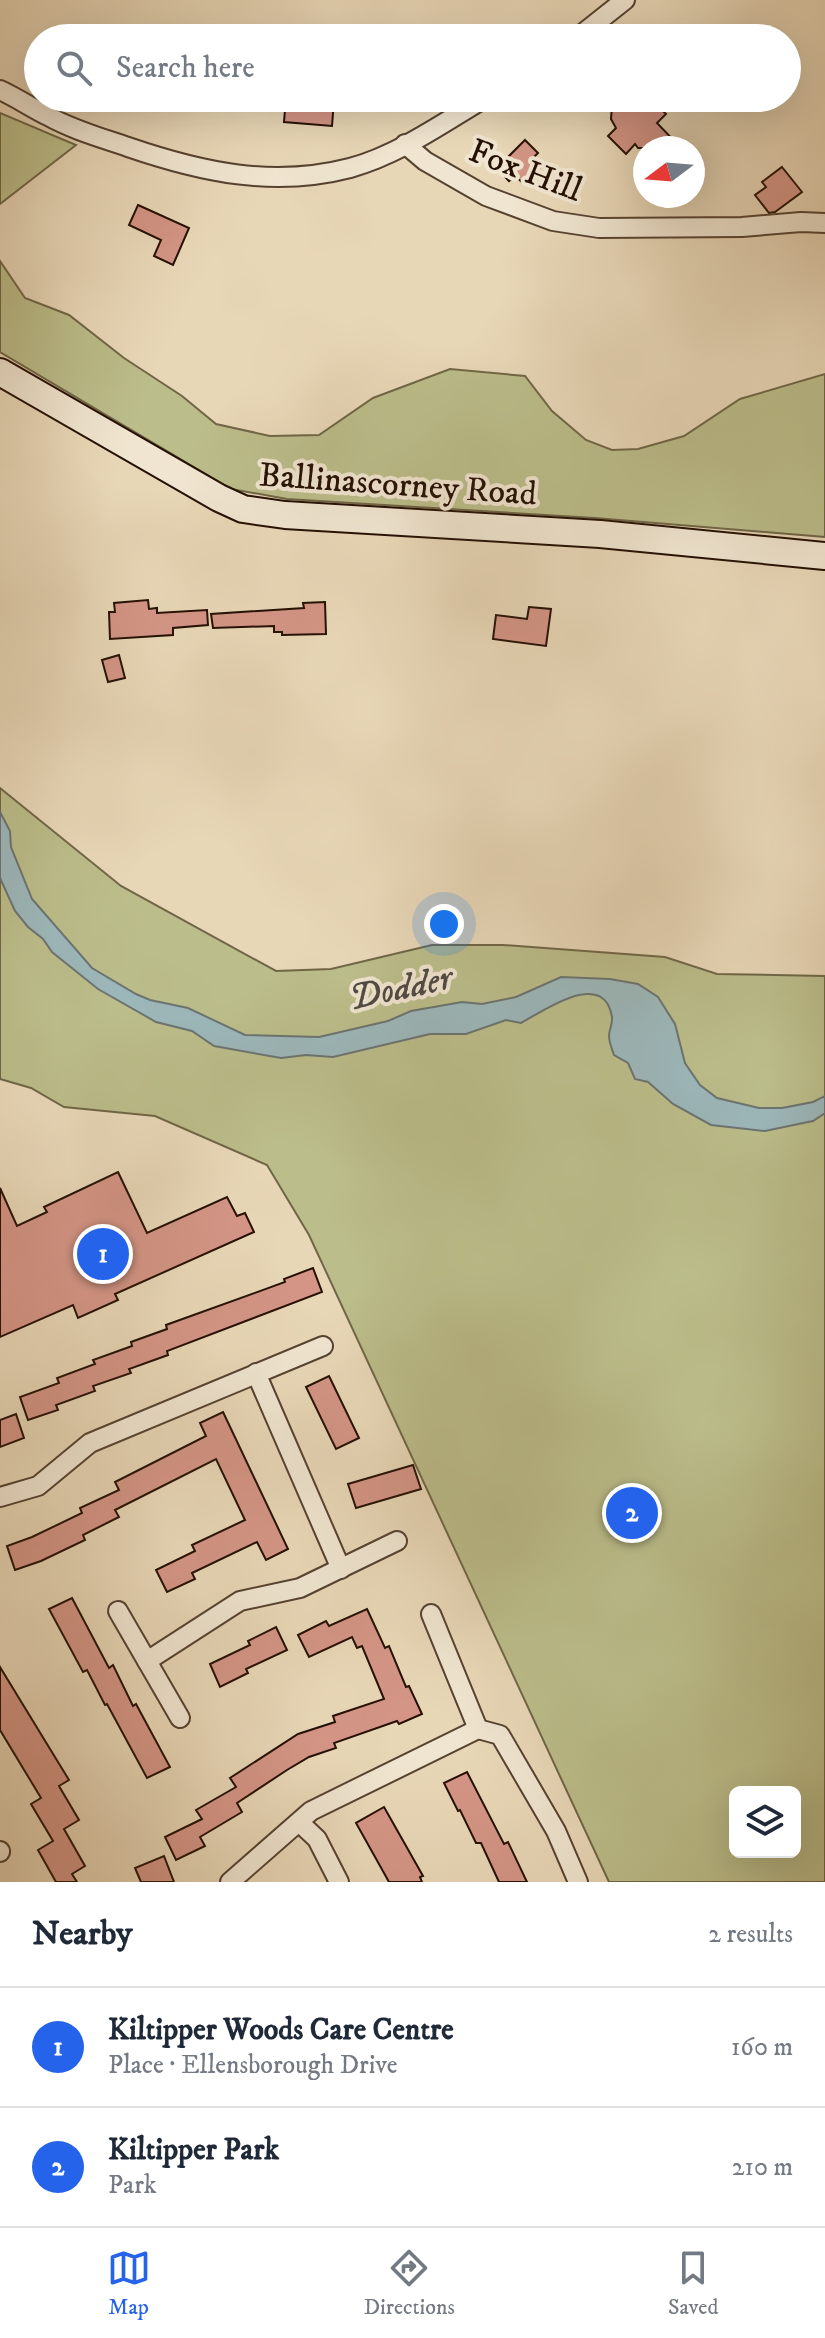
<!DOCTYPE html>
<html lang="en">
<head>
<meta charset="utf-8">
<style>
  :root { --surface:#fff; --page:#f2f2f3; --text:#1f2937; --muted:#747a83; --line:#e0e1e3; --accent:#2563eb }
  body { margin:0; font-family:"IM FELL DW Pica",serif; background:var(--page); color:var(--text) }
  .controls { position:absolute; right:24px; bottom:24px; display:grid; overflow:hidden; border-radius:12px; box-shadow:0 8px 32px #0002 }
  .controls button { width:72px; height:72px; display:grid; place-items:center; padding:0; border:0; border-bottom:2px solid var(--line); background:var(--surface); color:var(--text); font:40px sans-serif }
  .compass { position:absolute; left:633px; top:136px; width:72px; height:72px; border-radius:50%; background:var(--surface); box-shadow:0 8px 32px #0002; rotate:254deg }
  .you { position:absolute; left:444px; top:924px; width:28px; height:28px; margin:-20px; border:6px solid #fff; border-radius:50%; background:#1a73e8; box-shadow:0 0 0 12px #1a73e833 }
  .badge { display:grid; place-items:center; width:52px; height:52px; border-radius:50%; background:var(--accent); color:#fff; font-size:26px; font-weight:700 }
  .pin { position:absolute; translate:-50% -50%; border:4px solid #fff; box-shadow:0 2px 8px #0006 }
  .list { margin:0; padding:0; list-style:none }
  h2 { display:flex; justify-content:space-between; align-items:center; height:104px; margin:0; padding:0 32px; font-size:34px }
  h2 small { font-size:26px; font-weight:400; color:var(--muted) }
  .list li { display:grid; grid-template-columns:52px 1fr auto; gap:24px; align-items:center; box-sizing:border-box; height:120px; padding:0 32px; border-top:2px solid var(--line) }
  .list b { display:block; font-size:30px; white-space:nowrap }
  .list p { margin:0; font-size:26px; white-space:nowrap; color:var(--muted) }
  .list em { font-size:26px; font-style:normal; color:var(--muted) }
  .icon { flex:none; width:44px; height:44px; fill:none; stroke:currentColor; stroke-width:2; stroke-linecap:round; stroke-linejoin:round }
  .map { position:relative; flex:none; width:825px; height:1882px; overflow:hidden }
  .search { position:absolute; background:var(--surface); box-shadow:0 8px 32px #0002; left:24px; right:24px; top:24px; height:88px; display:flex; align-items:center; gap:20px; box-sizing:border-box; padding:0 28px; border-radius:44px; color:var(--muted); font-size:30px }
  .sheet { height:344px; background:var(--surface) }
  nav { display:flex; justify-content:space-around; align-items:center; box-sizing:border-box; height:112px; border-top:2px solid var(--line); background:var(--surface); font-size:22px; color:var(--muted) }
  nav a { display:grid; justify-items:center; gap:4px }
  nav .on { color:var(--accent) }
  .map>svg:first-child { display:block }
  .green { fill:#bbbd8a; stroke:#706647; stroke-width:2; fill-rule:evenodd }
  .water { fill:#9cb7ba; stroke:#6c7471; stroke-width:2 }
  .building { fill:#d49586; stroke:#251004; stroke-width:2 }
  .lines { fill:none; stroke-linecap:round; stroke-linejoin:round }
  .street-casing { stroke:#564231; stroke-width:22 }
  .secondary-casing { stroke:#251004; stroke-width:30 }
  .street { stroke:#f0e5d0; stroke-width:18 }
  .secondary { stroke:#f0e5d0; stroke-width:26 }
  .labels { text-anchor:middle; stroke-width:8; stroke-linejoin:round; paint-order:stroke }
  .street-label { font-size:34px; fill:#251004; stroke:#f0e5d0 }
  .water-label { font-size:36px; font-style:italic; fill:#4f4a44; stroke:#f0e5d0 }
</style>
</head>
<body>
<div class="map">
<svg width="825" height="1882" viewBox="0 0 825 1882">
  <rect width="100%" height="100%" fill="#e8d7b7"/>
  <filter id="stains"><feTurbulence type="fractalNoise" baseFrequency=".0025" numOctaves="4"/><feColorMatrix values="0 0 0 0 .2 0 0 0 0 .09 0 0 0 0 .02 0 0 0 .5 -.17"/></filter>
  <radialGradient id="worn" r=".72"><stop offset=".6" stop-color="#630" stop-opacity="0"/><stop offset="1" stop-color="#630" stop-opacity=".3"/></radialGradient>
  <!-- green -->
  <g class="green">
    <polygon points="0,113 76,145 0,204"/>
    <polygon points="0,261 25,298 69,315 124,358 182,396 216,424 270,436 319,435 373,398 450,369 525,376 552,411 586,440 612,450 638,449 684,436 740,399 825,374 825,537 595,518 287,499 231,489 0,352"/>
    <path d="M0 788 121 886 276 971 331 969 432 945H503L665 957 717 974 825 976V1882H609L309 1235 267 1165 155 1116 64 1107 31 1088 0 1079ZM735 1792H795V1852H735Z"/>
  </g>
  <!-- water -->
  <path class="water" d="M0 812 10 831 11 847 32 899 92 968 136 994 150 1000 188 1008 245 1035 319 1037 388 1021 411 1011 462 1002 482 1004 516 997 561 977 610 979 638 984 658 997 675 1024 685 1063 700 1085 717 1098 759 1108H782L813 1102 825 1096V1113L813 1121 765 1131 711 1125 673 1104 648 1082 635 1079 628 1063 614 1055C612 1049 609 1042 609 1036 609 1030 613 1023 612 1017 604 967 542 1012 521 1023L506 1020 466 1034H430L333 1057 306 1055 281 1058 214 1046 192 1031 156 1022 98 989 52 952 43 939 28 927 15 911 0 878Z"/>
  <!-- building -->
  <g class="building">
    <polygon points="286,98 334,100 332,126 284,122"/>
    <polygon points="633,98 639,104 650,98 666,114 657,123 681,148 638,148 635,144 626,154 608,136 616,128 611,119 612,106 620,99"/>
    <polygon points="525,140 538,153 533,158 541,167 524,184 515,176 509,181 497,168"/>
    <polygon points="782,167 802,192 775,212 769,213 755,195 766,187 762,182"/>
    <polygon points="138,205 189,228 173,265 154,256 161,240 129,225"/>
    <polygon points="148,600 149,609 157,608 157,613 207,610 208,625 173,628 173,635 110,639 109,612 115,612 114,603"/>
    <polygon points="325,602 326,634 282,635 282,632 274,632 274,626 213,628 211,614 304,608 303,603"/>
    <polygon points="529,607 551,609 546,646 493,639 496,615 527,619"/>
    <polygon points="119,655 125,678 108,682 102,660"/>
    <polygon points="118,1172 147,1233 227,1197 237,1216 245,1213 254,1232 115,1294 118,1300 78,1318 73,1305 0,1337 0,1188 17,1226 47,1212 44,1207"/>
    <polygon points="313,1268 322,1292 167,1351 168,1355 129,1369 131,1373 93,1386 95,1391 56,1405 58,1410 28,1420 20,1397 59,1383 57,1378 95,1364 93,1360 132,1346 131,1342 167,1329 166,1325 285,1282 284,1279"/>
    <polygon points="329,1376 359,1438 336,1449 306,1387"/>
    <polygon points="223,1412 288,1549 266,1560 257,1542 192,1573 195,1579 167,1592 156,1570 195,1551 192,1545 245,1520 216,1459 115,1510 119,1517 83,1535 85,1540 41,1561 15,1570 7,1546 32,1537 82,1513 80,1508 119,1490 115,1482 206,1436 200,1423"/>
    <polygon points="16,1414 24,1438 0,1447 0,1420"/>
    <polygon points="413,1465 421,1489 356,1508 348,1484"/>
    <polygon points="72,1598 109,1668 113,1665 133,1706 136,1704 170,1767 147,1778 107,1704 105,1705 87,1670 83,1672 49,1609"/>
    <polygon points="367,1609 385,1648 389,1646 406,1687 409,1686 422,1714 399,1724 397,1721 334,1743 336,1748 309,1757 287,1770 237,1803 242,1812 200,1837 205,1846 176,1860 165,1837 202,1819 196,1810 236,1787 230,1778 298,1734 335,1722 333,1716 384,1699 362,1646 357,1648 352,1637 309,1657 298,1635 326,1621 329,1626"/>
    <polygon points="276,1627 287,1650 246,1669 248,1673 220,1687 210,1664 250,1645 248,1641"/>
    <polygon points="0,1667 69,1780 59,1786 79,1820 64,1829 85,1866 72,1874 77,1882 56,1882 38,1850 53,1841 31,1804 41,1798 0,1730"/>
    <polygon points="467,1772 504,1844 508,1842 527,1882 499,1882 481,1843 476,1843 460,1810 458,1811 444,1783"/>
    <polygon points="384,1807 423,1876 420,1877 422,1882 389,1882 356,1823"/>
    <polygon points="164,1856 174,1882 141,1882 135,1868"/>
  </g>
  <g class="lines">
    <defs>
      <g id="street">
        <polyline points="577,38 625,0"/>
        <path d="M0 90C17 98 32 108 48 116 73 130 102 138 128 147 201 172 273 188 350 168 398 155 443 123 485 98"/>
        <polyline points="405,144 425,161 486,196 553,221 599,228 742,227 801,222 825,223"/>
        <polyline points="256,1373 341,1569"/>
        <polyline points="0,1497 38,1486 90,1443 323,1346"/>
        <polyline points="118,1611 180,1718"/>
        <polyline points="431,1614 478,1729 500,1735 556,1831 578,1882"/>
        <polyline points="147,1661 240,1601 300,1588 397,1541"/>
        <polyline points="300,1823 317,1839 339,1882"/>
        <polyline points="0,1851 0,1852"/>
        <polyline points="230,1882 311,1811 478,1729"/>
      </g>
      <polyline id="secondary" points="0,372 219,498 243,509 285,515 600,534 825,556"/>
    </defs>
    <!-- street casing -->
    <use href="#street" class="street-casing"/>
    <!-- secondary casing -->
    <use href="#secondary" class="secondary-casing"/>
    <!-- street -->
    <use href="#street" class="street"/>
    <!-- secondary -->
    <use href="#secondary" class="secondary"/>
  </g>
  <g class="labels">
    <!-- street labels -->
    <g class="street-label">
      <text transform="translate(526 169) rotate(21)" y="12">Fox Hill</text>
      <text transform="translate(398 483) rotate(4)" y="12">Ballinascorney Road</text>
    </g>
    <!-- water labels -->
    <g class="water-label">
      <text transform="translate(400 986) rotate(-12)" y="13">Dodder</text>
    </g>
  </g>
  <rect width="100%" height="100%" filter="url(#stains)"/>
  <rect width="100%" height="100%" fill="url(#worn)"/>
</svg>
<div class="controls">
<button><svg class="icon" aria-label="layers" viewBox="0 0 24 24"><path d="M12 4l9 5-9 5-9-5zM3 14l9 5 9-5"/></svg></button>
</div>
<svg class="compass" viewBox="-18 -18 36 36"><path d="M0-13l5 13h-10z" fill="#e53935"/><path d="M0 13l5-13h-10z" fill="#747a83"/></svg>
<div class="you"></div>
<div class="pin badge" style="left:103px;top:1254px">1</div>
<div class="pin badge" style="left:632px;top:1513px">2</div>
<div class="search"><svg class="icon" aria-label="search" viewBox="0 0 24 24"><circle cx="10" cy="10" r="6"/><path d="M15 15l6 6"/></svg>Search here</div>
</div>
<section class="sheet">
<h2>Nearby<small>2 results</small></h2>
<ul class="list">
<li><span class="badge">1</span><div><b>Kiltipper Woods Care Centre</b><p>Place · Ellensborough Drive</p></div><em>160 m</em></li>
<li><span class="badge">2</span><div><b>Kiltipper Park</b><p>Park</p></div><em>210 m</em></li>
</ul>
</section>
<nav>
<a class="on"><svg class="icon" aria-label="map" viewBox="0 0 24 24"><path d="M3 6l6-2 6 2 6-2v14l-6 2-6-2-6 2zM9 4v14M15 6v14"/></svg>Map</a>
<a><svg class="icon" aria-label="directions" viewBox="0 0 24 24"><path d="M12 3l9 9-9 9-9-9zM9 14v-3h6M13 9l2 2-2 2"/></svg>Directions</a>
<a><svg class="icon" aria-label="saved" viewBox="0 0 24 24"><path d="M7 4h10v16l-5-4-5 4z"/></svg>Saved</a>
</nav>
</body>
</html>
